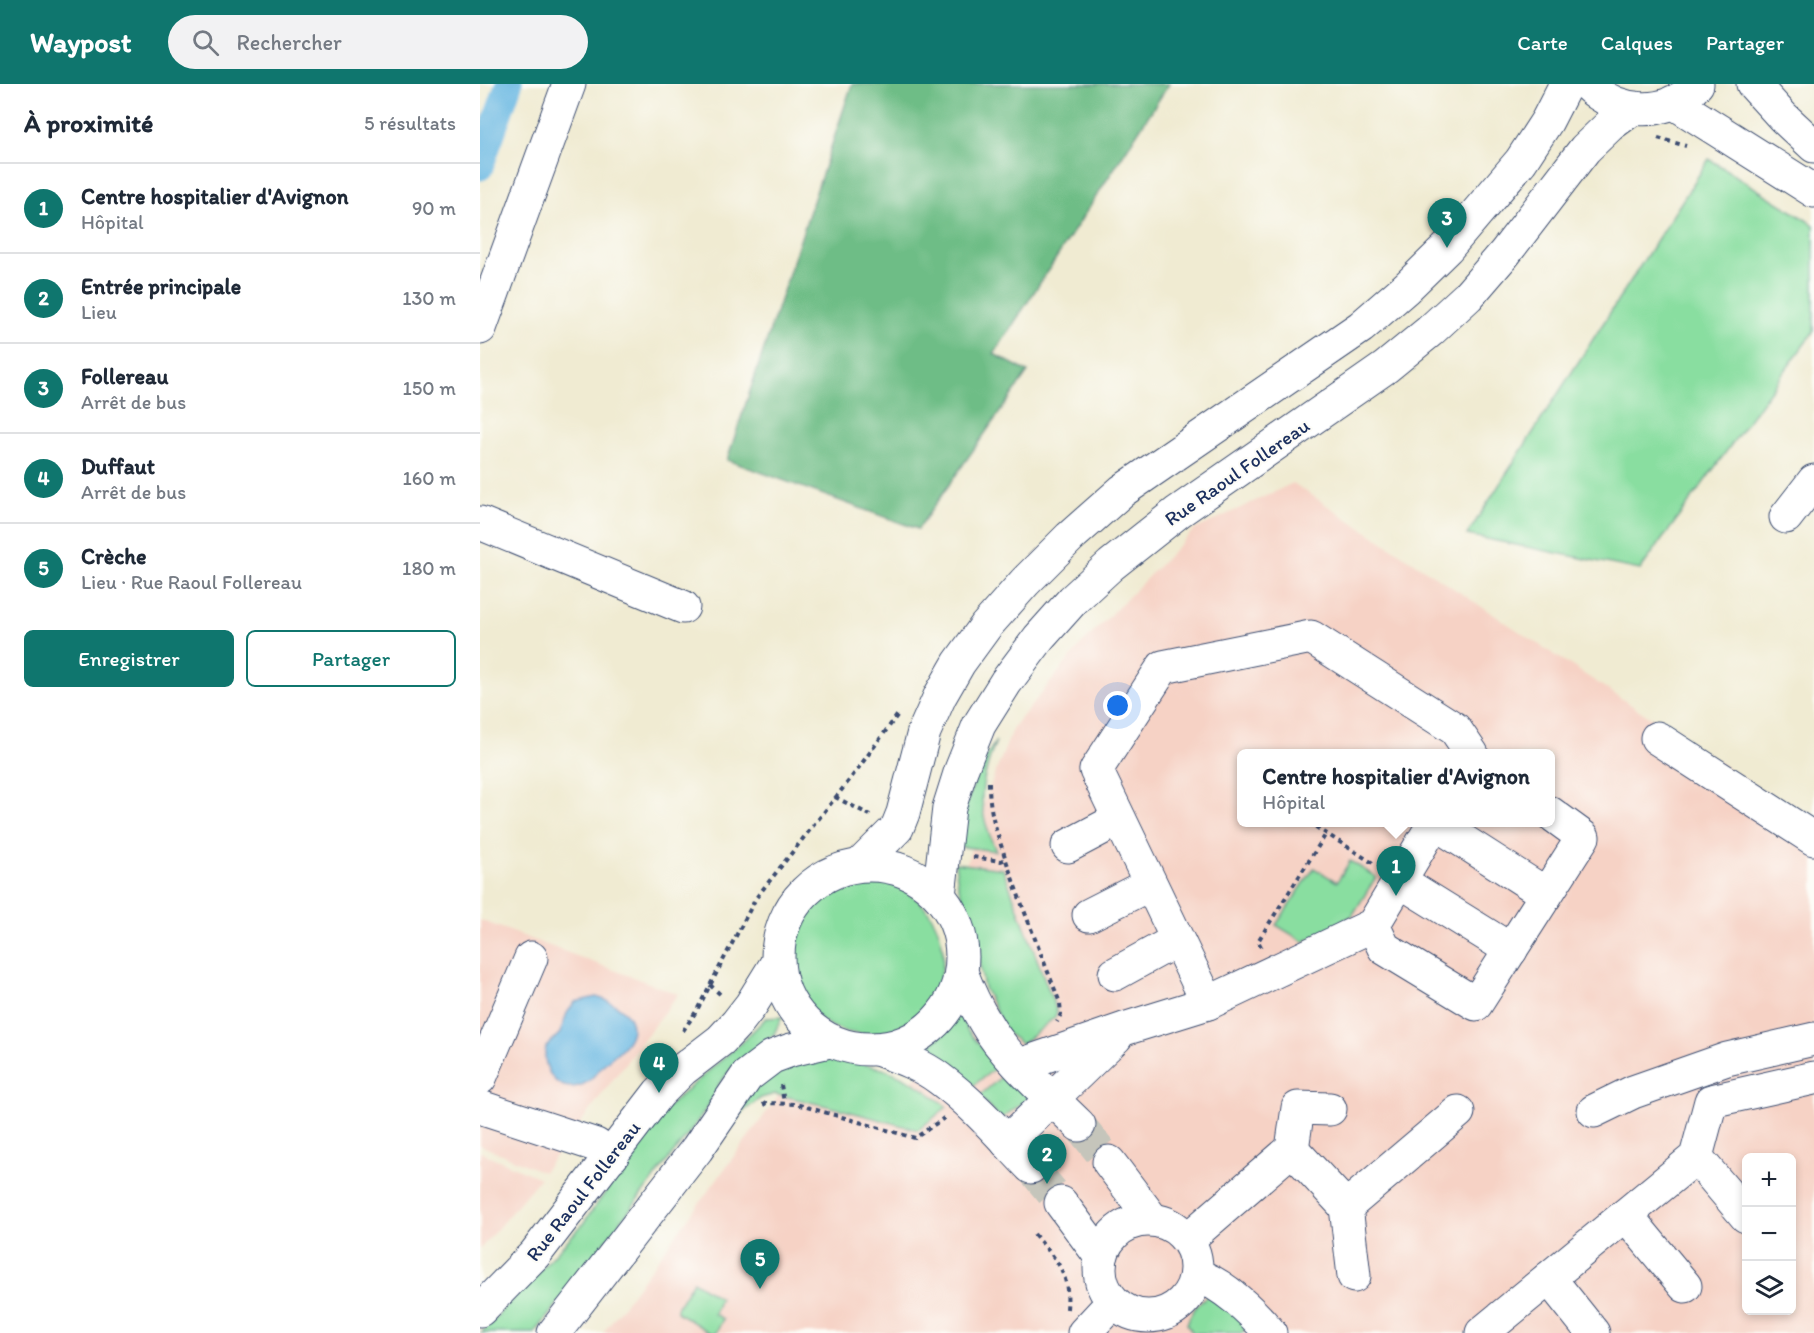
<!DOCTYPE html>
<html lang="fr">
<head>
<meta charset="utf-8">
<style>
  :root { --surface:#fff; --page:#f2f2f3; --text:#1f2937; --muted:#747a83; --line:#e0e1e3; --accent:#0f766e }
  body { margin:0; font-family:Itim,sans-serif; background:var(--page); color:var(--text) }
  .controls { position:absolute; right:18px; bottom:18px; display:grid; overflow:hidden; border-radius:9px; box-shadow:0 3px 9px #0003 }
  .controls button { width:54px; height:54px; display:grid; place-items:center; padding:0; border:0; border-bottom:2px solid var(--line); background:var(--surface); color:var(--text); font:30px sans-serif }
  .you { position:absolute; left:638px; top:622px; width:21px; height:21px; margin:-15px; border:4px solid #fff; border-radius:50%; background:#1a73e8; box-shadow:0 0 0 9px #1a73e833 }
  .badge { display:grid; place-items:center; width:39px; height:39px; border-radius:50%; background:var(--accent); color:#fff; font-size:20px; font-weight:700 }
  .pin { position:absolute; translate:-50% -50px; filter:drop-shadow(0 2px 3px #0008) }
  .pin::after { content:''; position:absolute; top:32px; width:21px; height:18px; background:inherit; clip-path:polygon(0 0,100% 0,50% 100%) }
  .popup { position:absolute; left:757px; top:665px; width:318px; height:78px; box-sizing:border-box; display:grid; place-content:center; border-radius:9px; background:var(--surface); filter:drop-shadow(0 2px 4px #0005); font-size:20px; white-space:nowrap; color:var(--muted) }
  .popup b { font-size:22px; color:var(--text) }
  .popup::after { content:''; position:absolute; left:50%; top:100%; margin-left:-12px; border:12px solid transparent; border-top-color:var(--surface) }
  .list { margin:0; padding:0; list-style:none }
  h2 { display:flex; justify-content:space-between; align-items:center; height:78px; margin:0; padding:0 24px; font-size:26px }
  h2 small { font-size:20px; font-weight:400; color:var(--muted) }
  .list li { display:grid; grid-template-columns:39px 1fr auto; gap:18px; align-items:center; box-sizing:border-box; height:90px; padding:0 24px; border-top:2px solid var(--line) }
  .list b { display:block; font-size:22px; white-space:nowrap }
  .list p { margin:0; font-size:20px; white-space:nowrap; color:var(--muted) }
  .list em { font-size:20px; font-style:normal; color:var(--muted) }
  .actions { display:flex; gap:12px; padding:18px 24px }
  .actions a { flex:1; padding:14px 0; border:2px solid var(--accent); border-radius:9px; text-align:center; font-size:21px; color:var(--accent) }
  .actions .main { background:var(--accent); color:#fff }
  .icon { flex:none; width:33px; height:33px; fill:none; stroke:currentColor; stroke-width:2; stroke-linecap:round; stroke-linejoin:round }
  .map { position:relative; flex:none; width:1334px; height:1249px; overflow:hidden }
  header { display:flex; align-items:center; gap:36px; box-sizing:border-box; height:84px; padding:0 30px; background:var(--accent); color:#fff }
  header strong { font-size:28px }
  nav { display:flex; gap:33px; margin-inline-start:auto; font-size:21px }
  .search { width:420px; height:54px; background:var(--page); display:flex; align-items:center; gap:15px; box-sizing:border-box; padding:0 21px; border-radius:33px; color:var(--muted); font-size:22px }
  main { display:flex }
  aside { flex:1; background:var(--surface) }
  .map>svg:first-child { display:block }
  .built { fill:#f6d2c5; fill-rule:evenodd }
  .green { fill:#89dea0; stroke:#52867f; stroke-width:1.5 }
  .forest { fill:#6ebd86; stroke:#447672; stroke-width:1.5 }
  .water { fill:#67b7e2; stroke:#4173a0; stroke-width:1.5 }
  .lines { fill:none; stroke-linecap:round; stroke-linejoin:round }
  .canal { stroke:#67b7e2; stroke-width:27 }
  .minor-tunnel { stroke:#c5c5bb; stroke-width:33; stroke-dasharray:33 16; stroke-linecap:butt }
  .minor-casing { stroke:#3b4b6f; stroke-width:35 }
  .major-casing { stroke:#3b4b6f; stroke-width:35 }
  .path { stroke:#3b4b6f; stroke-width:4; stroke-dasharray:4.5 4.5; stroke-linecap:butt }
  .minor { stroke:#fff; stroke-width:33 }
  .major { stroke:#fff; stroke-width:33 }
  .labels { text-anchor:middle; stroke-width:4.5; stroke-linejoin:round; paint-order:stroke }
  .street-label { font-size:20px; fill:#1b2f5e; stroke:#fdfcf7 }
</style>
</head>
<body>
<header>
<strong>Waypost</strong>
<div class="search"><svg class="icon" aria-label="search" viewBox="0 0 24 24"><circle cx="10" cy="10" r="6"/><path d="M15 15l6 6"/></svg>Rechercher</div>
<nav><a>Carte</a><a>Calques</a><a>Partager</a></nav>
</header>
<main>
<aside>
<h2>À proximité<small>5 résultats</small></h2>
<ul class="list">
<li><span class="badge">1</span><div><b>Centre hospitalier d'Avignon</b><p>Hôpital</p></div><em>90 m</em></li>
<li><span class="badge">2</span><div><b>Entrée principale</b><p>Lieu</p></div><em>130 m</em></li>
<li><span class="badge">3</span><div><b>Follereau</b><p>Arrêt de bus</p></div><em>150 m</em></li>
<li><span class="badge">4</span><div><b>Duffaut</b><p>Arrêt de bus</p></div><em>160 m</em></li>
<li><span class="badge">5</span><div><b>Crèche</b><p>Lieu · Rue Raoul Follereau</p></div><em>180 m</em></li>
</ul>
<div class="actions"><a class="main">Enregistrer</a><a>Partager</a></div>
</aside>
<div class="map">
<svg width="1334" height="1249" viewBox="0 0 1334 1249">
  <rect width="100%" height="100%" fill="#fdfcf7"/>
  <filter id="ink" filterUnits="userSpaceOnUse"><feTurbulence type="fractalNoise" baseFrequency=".0167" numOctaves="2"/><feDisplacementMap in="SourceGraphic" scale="12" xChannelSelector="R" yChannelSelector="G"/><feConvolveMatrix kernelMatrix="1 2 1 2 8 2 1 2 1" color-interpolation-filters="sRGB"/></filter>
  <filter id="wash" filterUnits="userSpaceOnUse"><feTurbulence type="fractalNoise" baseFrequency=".008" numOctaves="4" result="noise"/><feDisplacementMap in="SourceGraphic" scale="24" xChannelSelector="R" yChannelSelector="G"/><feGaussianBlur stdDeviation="1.35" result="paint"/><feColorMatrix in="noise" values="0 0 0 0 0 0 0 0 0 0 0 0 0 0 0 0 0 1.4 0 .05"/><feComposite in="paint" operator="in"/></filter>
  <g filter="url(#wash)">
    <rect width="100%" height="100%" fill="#f0ebd2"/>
    <!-- built -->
    <g class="built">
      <path d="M813 399 1334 741V1249H123L306 1002 429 998 488 958 517 887 484 789 505 715 533 644 600 562 714 446ZM762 670H1070V738H762ZM1266 1074H1312V1226H1266Z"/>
      <polygon points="0,836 198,910 63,1088 0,1061"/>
      <polygon points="0,1068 60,1094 0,1165"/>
    </g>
    <!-- green -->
    <g class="green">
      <polygon points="1229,75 1334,141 1334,247 1160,486 987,451"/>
      <path d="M516 657C499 701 496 723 516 767L477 762C483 725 495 688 516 657Z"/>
      <polygon points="870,777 896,793 872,832 824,858 796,841 834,784 857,798"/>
      <polygon points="475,779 523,785 577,928 575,933 542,960 527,949 504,904 494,847 478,801"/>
      <circle cx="386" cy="873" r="77"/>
      <path d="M480 928 487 946 518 982 490 1004 438 968C456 958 469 945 480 928Z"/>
      <polygon points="302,933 294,950 257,978 239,1000 233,1015 212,1045 55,1249 1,1249 102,1141 184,1026 262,958 286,934"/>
      <path d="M339 975C394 978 425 987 467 1023L438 1046 360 1025 295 1010 281 1014 265 1026 237 1056 271 1006 311 980Z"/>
      <polygon points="526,989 549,1014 521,1035 499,1012"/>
      <polygon points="213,1197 240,1214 234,1230 243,1235 236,1249 230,1249 197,1228 197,1224"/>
      <path d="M729 1210 774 1239 761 1249H713L707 1240C710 1228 720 1217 729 1210Z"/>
    </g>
    <!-- forest -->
    <polygon class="forest" points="372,0 689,0 514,270 548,288 438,445 247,376"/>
    <!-- water -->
    <path class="water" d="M116 913C131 917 157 929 151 950 147 963 132 972 123 981 116 989 109 1000 98 1002 75 1008 61 983 66 963L80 949 87 929 95 918Z"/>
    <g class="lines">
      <!-- canal -->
      <polyline class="canal" points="0,83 29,0"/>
    </g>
  </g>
  <g filter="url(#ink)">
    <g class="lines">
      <!-- minor-tunnel -->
      <g class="minor-tunnel">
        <polyline points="599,1041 629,1078"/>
        <polyline points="551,1083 581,1119"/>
      </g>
      <defs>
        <g id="minor">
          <polyline points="0,244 89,0"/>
          <polyline points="1306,433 1334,397"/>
          <polyline points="0,439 203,523"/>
          <polyline points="1177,654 1334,755"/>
          <polyline points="955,739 1066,810"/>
          <polyline points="588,762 639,735"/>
          <polyline points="381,780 417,744 423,729 444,648 460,612 479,579 506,542 545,498 590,453 642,407 881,243 926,204 967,164 1041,77 1067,37 1086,0"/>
          <circle cx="390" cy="873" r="92"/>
          <polyline points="920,797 1031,866"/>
          <polyline points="459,811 469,724 481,686 499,641 526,598 559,554 593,516 631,481 698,428 906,283 950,247 988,212 1025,169 1105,65 1130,41 1152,25"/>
          <polyline points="609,831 670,800"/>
          <polyline points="893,841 904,864 996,920 1103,753 1070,729"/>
          <path d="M481 888C488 906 495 922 505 938 526 975 569 1011 599 1041"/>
          <polyline points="635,890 697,856"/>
          <polyline points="728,919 616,686 683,583 831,553 975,645 992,670"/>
          <path d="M397 965C419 973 442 981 460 995 494 1020 522 1053 551 1083"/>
          <polyline points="540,981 644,945 728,919 893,841 955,738"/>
          <polyline points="0,994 51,874"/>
          <polyline points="0,1023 116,1061 132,1072"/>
          <polyline points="1114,1027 1153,1008 1247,975 1334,955"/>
          <polyline points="527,1058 636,953"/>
          <polyline points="812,1065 866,1123 978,1028"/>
          <polyline points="1216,1073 1266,1132"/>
          <polyline points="629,1078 672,1135"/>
          <polyline points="581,1119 621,1173"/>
          <polyline points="866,1123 874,1192"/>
          <polyline points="1146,1131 1205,1202"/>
          <circle cx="668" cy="1184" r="48"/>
          <polyline points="708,1155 812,1065 818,1024 850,1025"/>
          <path d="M716 1191C742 1199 773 1228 790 1249"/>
          <polyline points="1069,1194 1113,1249"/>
          <polyline points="0,1226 55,1170 179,1009 202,986 241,956 257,939 271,921 297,879"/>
          <polyline points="74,1249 217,1065 267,992 292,973 311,966 350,957"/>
          <polyline points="604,1249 633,1218"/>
          <polyline points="1002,1249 1216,1073 1231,1017 1334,994"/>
        </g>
        <g id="major">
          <path d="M1106 0C1137 30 1186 36 1217 0"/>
          <polyline points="1273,0 1303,33 1334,62"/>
          <polyline points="1193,18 1334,107"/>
        </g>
      </defs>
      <!-- minor casing -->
      <use href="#minor" class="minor-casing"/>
      <!-- major casing -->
      <use href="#major" class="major-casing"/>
      <!-- path -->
      <g class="path">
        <polyline points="1178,54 1206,62"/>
        <path d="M509 698C509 731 517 748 527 779 543 826 562 872 580 919L581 930 577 938"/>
        <polyline points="355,713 390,731"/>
        <polyline points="828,738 896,781"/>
        <polyline points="493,773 521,777 526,775"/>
        <polyline points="781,863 778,857 846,750"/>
        <polyline points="230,901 242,912"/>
        <polyline points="203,947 217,926 276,814 371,694 419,629"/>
        <polyline points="301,1001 304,1018"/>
        <polyline points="283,1021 286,1019 316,1020 435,1054 464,1034"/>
        <path d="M554 1150C577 1177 590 1187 587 1225"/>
      </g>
      <!-- minor -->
      <use href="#minor" class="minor"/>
      <!-- major -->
      <use href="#major" class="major"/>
    </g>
  </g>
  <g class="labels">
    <!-- street labels -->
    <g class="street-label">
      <text transform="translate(757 388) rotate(-35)" y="7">Rue Raoul Follereau</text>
      <text transform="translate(103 1107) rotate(-52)" y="7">Rue Raoul Follereau</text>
    </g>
  </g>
</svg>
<div class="controls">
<button>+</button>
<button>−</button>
<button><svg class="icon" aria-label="layers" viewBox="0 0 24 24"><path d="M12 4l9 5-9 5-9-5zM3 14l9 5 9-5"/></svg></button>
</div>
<div class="you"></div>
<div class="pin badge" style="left:916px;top:812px">1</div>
<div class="popup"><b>Centre hospitalier d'Avignon</b>Hôpital</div>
<div class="pin badge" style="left:567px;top:1100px">2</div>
<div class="pin badge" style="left:967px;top:164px">3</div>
<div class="pin badge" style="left:179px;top:1009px">4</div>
<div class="pin badge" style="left:280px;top:1205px">5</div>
</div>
</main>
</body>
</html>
